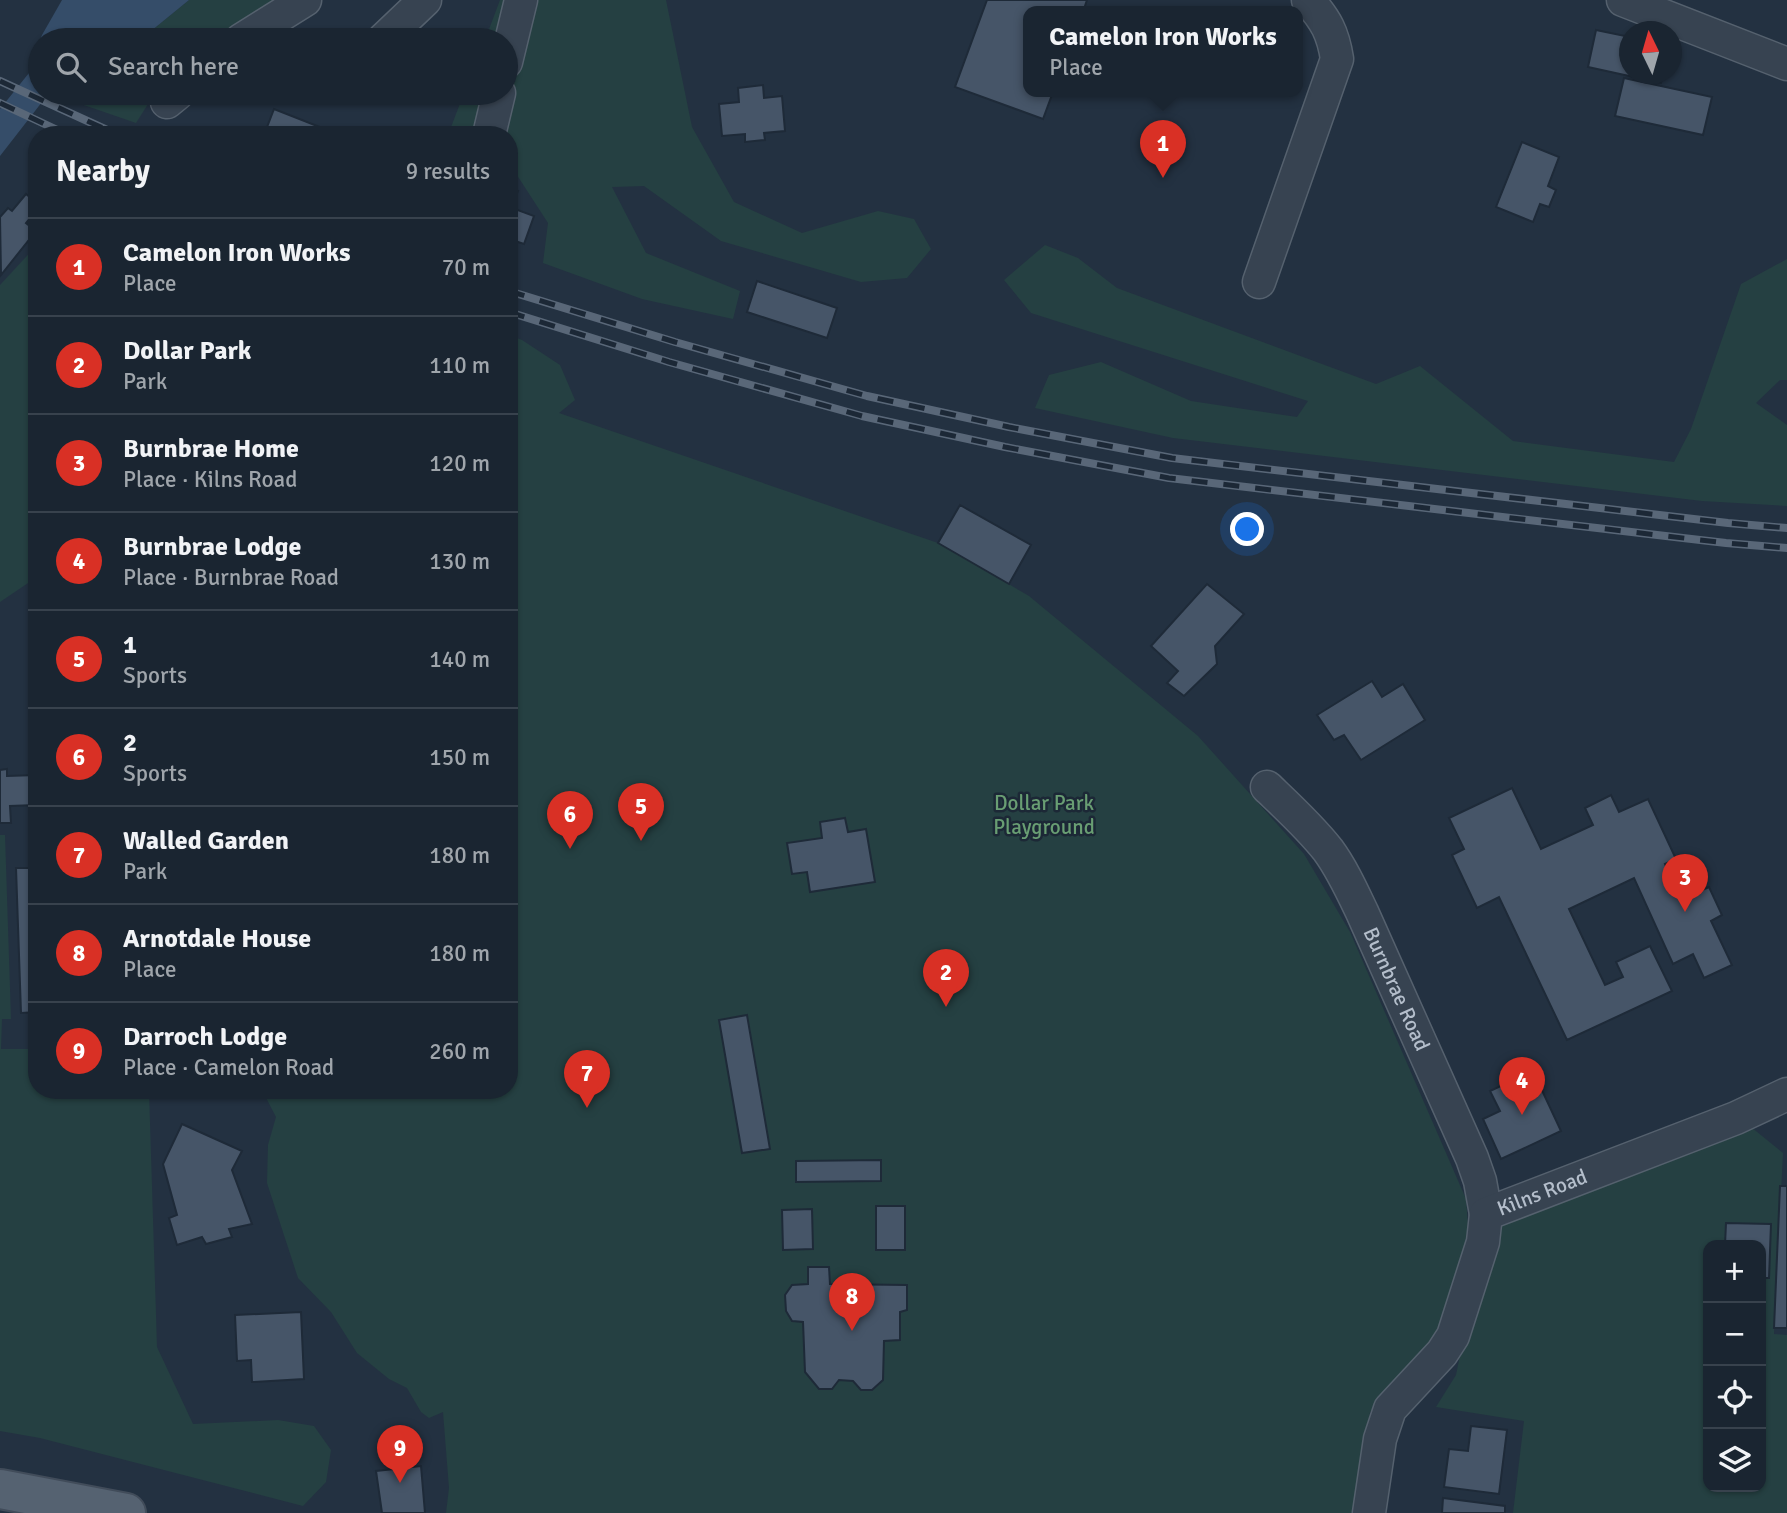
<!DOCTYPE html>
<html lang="en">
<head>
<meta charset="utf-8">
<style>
  :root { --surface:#1a2531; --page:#27313d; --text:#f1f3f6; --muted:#9fa5ab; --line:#38424d; --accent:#d93025 }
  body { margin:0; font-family:Signika,sans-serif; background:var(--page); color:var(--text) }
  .controls { position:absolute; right:21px; bottom:21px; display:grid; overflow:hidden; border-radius:14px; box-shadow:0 2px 5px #0004 }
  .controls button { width:63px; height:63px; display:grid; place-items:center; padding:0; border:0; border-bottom:2px solid var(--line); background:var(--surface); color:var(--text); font:35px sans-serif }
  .compass { position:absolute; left:1619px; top:21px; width:63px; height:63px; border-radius:50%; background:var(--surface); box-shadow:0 2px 5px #0004; rotate:355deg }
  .you { position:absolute; left:1248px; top:530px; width:24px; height:24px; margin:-18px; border:5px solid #fff; border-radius:50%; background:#1a73e8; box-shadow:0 0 0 10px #1a73e833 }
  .badge { display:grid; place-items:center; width:46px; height:46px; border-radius:50%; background:var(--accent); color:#fff; font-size:23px; font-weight:700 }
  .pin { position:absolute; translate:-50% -58px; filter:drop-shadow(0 2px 4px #0008) }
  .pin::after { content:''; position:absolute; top:37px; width:24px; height:21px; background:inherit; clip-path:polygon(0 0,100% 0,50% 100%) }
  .popup { position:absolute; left:1023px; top:6px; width:280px; height:91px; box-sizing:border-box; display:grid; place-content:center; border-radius:14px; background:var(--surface); filter:drop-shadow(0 2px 5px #0005); font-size:23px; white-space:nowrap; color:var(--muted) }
  .popup b { font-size:26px; color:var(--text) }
  .popup::after { content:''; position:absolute; left:50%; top:100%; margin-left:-14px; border:14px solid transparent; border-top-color:var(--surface) }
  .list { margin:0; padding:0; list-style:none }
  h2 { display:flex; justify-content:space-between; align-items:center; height:91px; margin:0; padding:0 28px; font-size:30px }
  h2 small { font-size:23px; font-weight:400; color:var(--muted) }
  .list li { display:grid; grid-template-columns:46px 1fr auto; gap:21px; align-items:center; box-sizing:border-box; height:98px; padding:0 28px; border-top:2px solid var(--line) }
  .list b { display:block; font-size:26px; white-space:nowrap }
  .list p { margin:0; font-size:23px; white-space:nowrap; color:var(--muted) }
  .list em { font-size:23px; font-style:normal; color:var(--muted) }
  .icon { flex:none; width:38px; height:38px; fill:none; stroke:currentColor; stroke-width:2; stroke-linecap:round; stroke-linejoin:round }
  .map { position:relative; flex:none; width:1787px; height:1513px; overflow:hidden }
  .search { position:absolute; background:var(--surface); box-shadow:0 2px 5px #0004; left:28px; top:28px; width:490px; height:77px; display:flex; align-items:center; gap:18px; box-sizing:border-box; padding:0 24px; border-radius:38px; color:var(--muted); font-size:26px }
  .panel { position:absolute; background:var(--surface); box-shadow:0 2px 5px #0004; left:28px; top:126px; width:490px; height:973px; border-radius:28px }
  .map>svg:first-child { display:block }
  .green { fill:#254042; fill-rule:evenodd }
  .water { fill:#354d69 }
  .building { fill:#465568; stroke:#1e2a38; stroke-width:2 }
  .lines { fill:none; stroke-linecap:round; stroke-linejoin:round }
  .minor-casing { stroke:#55616e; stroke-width:35 }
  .major-casing { stroke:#414c5a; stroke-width:42 }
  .minor { stroke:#374351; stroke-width:32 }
  .major { stroke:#556271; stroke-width:38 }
  .rail-casing { stroke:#596778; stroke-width:8 }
  .rail { stroke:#1c2836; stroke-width:5; stroke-dasharray:16; stroke-linecap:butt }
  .labels { text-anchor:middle; stroke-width:5; stroke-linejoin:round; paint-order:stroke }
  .park-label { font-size:21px; fill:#699e73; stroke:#1c2836 }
  .street-label { font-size:21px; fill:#b4becb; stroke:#1c2836 }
</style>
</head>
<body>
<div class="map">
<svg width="1787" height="1513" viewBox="0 0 1787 1513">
  <rect width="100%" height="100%" fill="#233141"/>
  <!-- green -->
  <g class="green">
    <polygon points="189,0 285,0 239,24 218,40 140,40"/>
    <polygon points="500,0 666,0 692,127 734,202 802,233 878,211 914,219 931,249 907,278 861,282 721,241 644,186 612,187 646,253 740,291 733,319 642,299 543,263 548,223 513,169 509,170 509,135 448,135 464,93 506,93 506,40 485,40"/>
    <polygon points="49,93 155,93 136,123"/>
    <polygon points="37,245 37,577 0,602 0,285"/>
    <polygon points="1045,245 1078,258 1117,288 1376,384 1420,366 1513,441 1674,462 1691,429 1741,284 1787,259 1787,380 1780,380 1756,403 1787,425 1787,506 1702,501 1173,438 1035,408 1049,375 1101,362 1191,401 1297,417 1308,401 1031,313 1004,280"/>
    <polygon points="509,335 522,340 560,365 575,400 559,413 938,543 1029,596 1198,736 1304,854 1350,932 1466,1199 1469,1239 1437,1344 1400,1385 1370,1412 1356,1513 446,1513 449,1488 443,1412 429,1418 421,1412 407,1388 389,1379 357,1353 331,1312 298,1278 267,1183 268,1145 276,1117 262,1090 509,1090"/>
    <polygon points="0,835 5,835 11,1019 2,1019 1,1049 37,1049 37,1090 149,1090 157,1347 193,1424 278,1420 314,1426 331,1450 326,1482 303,1506 40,1438 0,1431"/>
    <path d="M1741 1119 1783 1153 1774 1334 1787 1335V1513H1513L1524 1421 1436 1407 1456 1375 1483 1242 1486 1214ZM1708 1245H1761V1487H1708Z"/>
  </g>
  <!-- water -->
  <g class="water">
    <polygon points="62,0 189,0 140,40 40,40 42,35"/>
    <polygon points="40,41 40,93 49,93 0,156 0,109 33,68"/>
  </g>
  <!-- building -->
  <g class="building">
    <polygon points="987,0 1087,0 1083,12 1028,12 1028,92 1053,92 1043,119 955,87"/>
    <polygon points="1596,30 1630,37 1630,74 1663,74 1661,83 1588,67"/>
    <polygon points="1624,78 1712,97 1703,135 1615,116"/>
    <polygon points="763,85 764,98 782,96 785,131 764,133 765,140 745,142 745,134 722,136 719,104 739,102 738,88"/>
    <polygon points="274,109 340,135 264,135"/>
    <polygon points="1522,142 1559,157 1548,186 1556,190 1549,207 1540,204 1533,222 1496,207"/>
    <polygon points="509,188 518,191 512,208 534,216 524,244 509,239"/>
    <polygon points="26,194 37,203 34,209 36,211 26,223 36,231 1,275 0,217 8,208 12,211"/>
    <polygon points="757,281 837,308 827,338 747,312"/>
    <polygon points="960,505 1031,545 1009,584 938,543"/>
    <polygon points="1207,584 1244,614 1215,646 1217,664 1184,696 1167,683 1178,671 1151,646"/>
    <polygon points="1372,681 1382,697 1403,684 1425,720 1361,760 1344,735 1334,740 1317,715"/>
    <polygon points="7,769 7,776 37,775 37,805 10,806 11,823 0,823 0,770"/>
    <polygon points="1512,788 1541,849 1593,825 1585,808 1611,795 1619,812 1648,799 1676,859 1665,864 1682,899 1709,887 1722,915 1711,921 1732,965 1704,978 1693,954 1673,964 1634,878 1569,909 1605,985 1623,977 1616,962 1650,946 1672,991 1567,1040 1499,897 1477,908 1452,855 1464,849 1449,818"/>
    <polygon points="845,818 848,832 866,829 875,882 810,892 807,872 792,874 787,843 822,838 820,822"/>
    <polygon points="16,868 37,868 37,1012 21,1013"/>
    <polygon points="747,1015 770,1149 742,1153 719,1020"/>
    <polygon points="1533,1071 1561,1131 1501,1159 1483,1119 1500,1111 1490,1091"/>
    <polygon points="182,1124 242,1151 232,1170 252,1224 229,1229 232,1237 206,1244 202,1237 177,1245 169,1218 177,1215 163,1164"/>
    <polygon points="881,1160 881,1181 796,1182 796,1161"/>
    <polygon points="1780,1186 1787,1186 1787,1328 1774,1328"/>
    <rect x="876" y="1206" width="29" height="44"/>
    <polygon points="812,1209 813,1249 783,1250 782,1210"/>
    <polygon points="1726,1223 1771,1224 1769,1278 1761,1278 1761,1245 1725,1245"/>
    <polygon points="808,1267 829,1267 830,1284 907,1285 907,1310 900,1312 900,1340 884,1341 883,1380 872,1390 861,1390 853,1381 839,1380 832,1389 819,1389 805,1372 803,1322 792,1321 786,1311 785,1295 792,1285 808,1284"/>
    <polygon points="301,1312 304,1379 252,1382 251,1360 237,1361 235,1315"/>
    <polygon points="1471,1426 1507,1430 1499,1494 1444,1487 1449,1449 1468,1451"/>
    <polygon points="421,1466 425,1513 382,1513 376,1471"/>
    <polygon points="1443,1498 1505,1506 1505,1513 1442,1513"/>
  </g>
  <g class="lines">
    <defs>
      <g id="minor">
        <polyline points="1623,0 1787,64"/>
        <polyline points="241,40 305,0"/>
        <polyline points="383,40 425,0"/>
        <polyline points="506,62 521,0"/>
        <polyline points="167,102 178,93"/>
        <polyline points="489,135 499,93"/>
        <path d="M1259 282 1337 59C1333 33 1326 20 1308 0"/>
        <path id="s1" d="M1267 787C1288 807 1310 827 1328 850 1342 869 1352 891 1362 912L1472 1158 1480 1181 1486 1214"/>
        <path id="s2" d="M1369 1513 1380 1439 1390 1409 1442 1353 1453 1336 1483 1242 1486 1214 1736 1118 1787 1094"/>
      </g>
      <polyline id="major" points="0,1489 126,1513"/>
    </defs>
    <!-- minor casing -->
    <use href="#minor" class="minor-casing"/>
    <!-- major casing -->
    <use href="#major" class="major-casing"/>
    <!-- minor -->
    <use href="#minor" class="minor"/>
    <!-- major -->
    <use href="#major" class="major"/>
    <defs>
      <g id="rail">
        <polyline points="0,81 118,135"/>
        <polyline points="0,103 68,135"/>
        <polyline points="509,291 675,342 867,396 1009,427 1172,458 1728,523 1787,528"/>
        <polyline points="509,312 669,362 862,416 1005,447 1169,478 1726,543 1787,548"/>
      </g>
    </defs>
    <!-- rail casing -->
    <use href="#rail" class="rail-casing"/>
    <!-- rail -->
    <use href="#rail" class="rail"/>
  </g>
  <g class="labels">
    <!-- park labels -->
    <g class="park-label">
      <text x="1044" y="810">Dollar Park<tspan x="1044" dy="24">Playground</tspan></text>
    </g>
    <!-- street labels -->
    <g class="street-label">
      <text dy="7" stroke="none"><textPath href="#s1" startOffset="243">Burnbrae Road</textPath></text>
      <text dy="7" stroke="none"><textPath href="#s2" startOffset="390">Kilns Road</textPath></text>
    </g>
  </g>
</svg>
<div class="controls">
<button>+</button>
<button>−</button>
<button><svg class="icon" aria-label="locate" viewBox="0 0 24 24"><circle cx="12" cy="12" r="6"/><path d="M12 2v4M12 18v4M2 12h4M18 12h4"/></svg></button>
<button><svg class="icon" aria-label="layers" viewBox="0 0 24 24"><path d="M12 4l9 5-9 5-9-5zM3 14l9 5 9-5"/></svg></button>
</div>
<svg class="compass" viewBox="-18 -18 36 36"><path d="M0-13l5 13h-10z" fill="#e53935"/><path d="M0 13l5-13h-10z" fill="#9fa5ab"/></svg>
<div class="you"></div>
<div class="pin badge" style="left:1163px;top:178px">1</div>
<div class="popup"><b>Camelon Iron Works</b>Place</div>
<div class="pin badge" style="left:946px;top:1007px">2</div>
<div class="pin badge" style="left:1685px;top:912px">3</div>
<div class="pin badge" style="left:1522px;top:1115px">4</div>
<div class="pin badge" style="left:641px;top:841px">5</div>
<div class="pin badge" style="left:570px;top:849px">6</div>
<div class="pin badge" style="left:587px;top:1108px">7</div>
<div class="pin badge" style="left:852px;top:1331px">8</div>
<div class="pin badge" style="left:400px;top:1483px">9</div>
<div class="search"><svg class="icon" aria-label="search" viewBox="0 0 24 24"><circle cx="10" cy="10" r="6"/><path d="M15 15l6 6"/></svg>Search here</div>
<section class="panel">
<h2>Nearby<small>9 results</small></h2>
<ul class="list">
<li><span class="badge">1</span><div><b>Camelon Iron Works</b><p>Place</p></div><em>70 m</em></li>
<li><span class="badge">2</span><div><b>Dollar Park</b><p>Park</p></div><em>110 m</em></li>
<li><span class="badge">3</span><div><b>Burnbrae Home</b><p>Place · Kilns Road</p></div><em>120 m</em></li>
<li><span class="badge">4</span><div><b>Burnbrae Lodge</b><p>Place · Burnbrae Road</p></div><em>130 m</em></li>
<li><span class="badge">5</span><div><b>1</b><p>Sports</p></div><em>140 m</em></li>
<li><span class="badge">6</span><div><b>2</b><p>Sports</p></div><em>150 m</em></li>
<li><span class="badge">7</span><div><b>Walled Garden</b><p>Park</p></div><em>180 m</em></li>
<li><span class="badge">8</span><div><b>Arnotdale House</b><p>Place</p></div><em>180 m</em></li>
<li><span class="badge">9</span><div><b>Darroch Lodge</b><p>Place · Camelon Road</p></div><em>260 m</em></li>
</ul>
</section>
</div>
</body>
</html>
